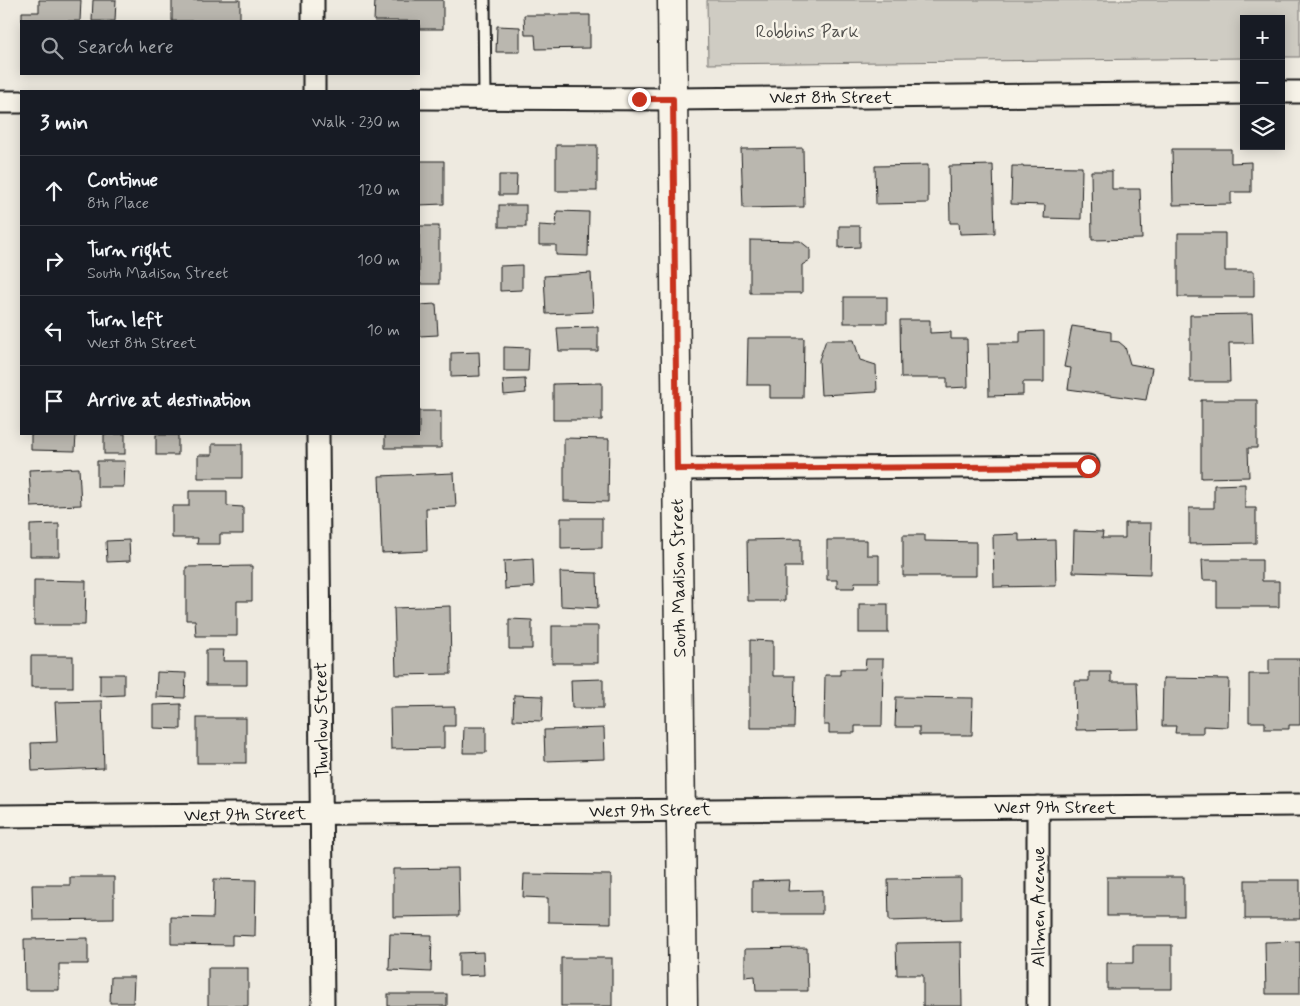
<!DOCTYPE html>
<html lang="en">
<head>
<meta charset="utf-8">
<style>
  :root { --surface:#171b24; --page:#20242c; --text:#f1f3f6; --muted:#9ea1a6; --line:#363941 }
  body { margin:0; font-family:Mynerve,sans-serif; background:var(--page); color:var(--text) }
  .controls { position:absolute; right:15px; top:15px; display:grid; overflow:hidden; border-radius:0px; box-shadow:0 2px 12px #0003 }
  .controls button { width:45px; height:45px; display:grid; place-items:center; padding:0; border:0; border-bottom:1px solid var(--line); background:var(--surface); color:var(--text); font:25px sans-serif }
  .stop { position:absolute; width:15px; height:15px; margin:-11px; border:4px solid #c8321e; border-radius:50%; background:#fff }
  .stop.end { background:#c8321e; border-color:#fff; box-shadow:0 1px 5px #0008 }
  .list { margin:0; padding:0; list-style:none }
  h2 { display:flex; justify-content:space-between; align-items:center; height:65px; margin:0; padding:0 20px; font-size:21px }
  h2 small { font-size:16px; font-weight:400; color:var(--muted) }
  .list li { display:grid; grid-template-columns:32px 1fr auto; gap:15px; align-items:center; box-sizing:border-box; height:70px; padding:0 20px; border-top:1px solid var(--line) }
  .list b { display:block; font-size:19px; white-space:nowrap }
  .list p { margin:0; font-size:16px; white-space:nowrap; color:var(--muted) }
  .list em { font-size:16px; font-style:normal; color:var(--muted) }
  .icon { flex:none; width:28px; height:28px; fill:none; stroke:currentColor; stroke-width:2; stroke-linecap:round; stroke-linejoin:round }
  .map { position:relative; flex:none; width:1300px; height:1006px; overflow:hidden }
  .search { position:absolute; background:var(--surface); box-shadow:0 2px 12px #0003; left:20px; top:20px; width:400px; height:55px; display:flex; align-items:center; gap:12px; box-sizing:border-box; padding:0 18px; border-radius:0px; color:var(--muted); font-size:19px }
  .panel { position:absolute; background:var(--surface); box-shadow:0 2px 12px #0003; left:20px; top:90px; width:400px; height:345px; border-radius:0px }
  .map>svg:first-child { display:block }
  .green { fill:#cfccc3; stroke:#767470 }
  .building { fill:#bab7af; stroke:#1c1c1c }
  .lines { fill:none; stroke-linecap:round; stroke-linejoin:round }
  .service-casing { stroke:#1c1c1c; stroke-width:15 }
  .minor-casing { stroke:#1c1c1c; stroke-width:25 }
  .tertiary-casing { stroke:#1c1c1c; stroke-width:31 }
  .service { stroke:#f7f3e8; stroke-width:11 }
  .minor { stroke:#f7f3e8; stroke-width:21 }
  .tertiary { stroke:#f7f3e8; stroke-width:28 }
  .route { stroke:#c8321e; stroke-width:6 }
  .labels { text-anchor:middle; stroke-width:5; stroke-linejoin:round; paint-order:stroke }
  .park-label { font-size:18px; fill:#52514e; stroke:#f7f3e8 }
  .street-label { font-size:18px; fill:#1c1c1c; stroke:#f7f3e8 }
</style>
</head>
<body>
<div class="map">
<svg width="1300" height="1006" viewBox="0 0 1300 1006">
  <rect width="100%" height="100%" fill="#eeeae0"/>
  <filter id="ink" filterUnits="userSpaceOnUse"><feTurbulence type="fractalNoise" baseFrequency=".02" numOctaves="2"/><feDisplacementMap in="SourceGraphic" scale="10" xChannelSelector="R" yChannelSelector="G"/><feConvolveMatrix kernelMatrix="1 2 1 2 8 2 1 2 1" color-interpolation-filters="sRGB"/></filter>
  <g filter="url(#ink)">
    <!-- green -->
    <polygon class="green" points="707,0 1300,0 1300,57 1281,57 1281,19 1244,19 1244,58 708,64"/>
    <!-- building -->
    <g class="building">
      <polygon points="39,0 81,0 80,21 22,21 22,12 39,12"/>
      <polygon points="93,0 116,0 115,21 92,21"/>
      <rect x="172" y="0" width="68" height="21"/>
      <polygon points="375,0 443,0 443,29 419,29 419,21 374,21"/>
      <polygon points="524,15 590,15 590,48 536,49 535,35 525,35"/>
      <polygon points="497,26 520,27 520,52 496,52"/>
      <rect x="556" y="145" width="41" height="46"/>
      <polygon points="803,148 804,207 743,208 741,149"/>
      <polygon points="1172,149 1231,149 1231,163 1251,162 1251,192 1231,192 1231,204 1173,205"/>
      <polygon points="419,161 444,161 444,204 419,205"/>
      <polygon points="928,165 928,203 876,204 875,166"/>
      <polygon points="993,165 995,233 960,234 959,223 950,223 949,166"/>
      <polygon points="1012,166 1082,167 1081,219 1044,218 1045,205 1011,204"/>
      <polygon points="1091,171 1112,171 1112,189 1140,189 1142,239 1092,240"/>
      <polygon points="499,175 517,175 516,195 499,195"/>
      <rect x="499" y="205" width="27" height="22"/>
      <polygon points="557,211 589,212 588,256 556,255 556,245 539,245 539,225 556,226"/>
      <rect x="419" y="226" width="20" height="58"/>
      <polygon points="839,226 860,226 860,247 839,248"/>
      <polygon points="1178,233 1225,233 1225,271 1254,271 1254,297 1178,297"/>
      <polygon points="750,240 800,241 810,249 810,260 802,265 802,293 750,293"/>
      <polygon points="522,265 522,290 500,291 500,266"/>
      <polygon points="591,273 593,312 546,314 544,276"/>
      <rect x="844" y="297" width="43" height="26"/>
      <polygon points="436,304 438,335 419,336 419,305"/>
      <polygon points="1252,314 1253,343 1229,343 1230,382 1190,382 1190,315"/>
      <polygon points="900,320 930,320 930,333 951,332 951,339 967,339 968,387 947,388 947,378 901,378"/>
      <polygon points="1072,326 1111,332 1111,341 1119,342 1125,347 1130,364 1152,368 1146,400 1068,389 1071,368 1064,367"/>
      <polygon points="598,327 598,351 559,351 557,328"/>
      <polygon points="1044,331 1044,382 1023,382 1023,395 989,396 988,343 1020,343 1020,332"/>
      <polygon points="748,338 804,338 803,398 770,398 770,385 747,385"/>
      <polygon points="826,340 854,340 860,360 876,365 877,392 821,395 819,360"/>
      <polygon points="504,347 529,348 528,371 504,371"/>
      <polygon points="479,352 480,376 451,377 451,353"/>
      <polygon points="525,379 526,393 504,395 503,380"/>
      <polygon points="602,383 602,420 553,420 553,384"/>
      <polygon points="1201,400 1257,400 1257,448 1248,448 1249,477 1201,478"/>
      <polygon points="419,411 441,411 441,448 385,448 385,434 419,434"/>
      <polygon points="31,434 76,434 75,451 31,450"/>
      <rect x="104" y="434" width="21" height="20"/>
      <rect x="156" y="435" width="22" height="20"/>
      <polygon points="564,438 609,439 608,502 564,501"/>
      <polygon points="212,444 242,444 242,478 198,478 198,455 212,455"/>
      <polygon points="97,461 125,461 124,487 97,487"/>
      <polygon points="79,468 81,505 31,507 29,470"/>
      <polygon points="454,473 456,507 426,508 427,551 382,553 379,476"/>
      <polygon points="1245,484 1245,508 1256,508 1256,543 1189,544 1189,508 1214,508 1214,485"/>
      <polygon points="189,491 227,491 227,506 243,507 243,534 220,534 220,544 197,544 198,538 172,538 172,506 189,506"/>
      <polygon points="561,518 602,518 602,548 561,549"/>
      <polygon points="1125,523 1151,523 1150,574 1073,572 1074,531 1103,532 1102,538 1125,538"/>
      <polygon points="59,524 59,556 30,556 30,525"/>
      <polygon points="1019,534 1019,541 1055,540 1056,586 994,587 993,535"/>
      <polygon points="903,535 925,535 925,541 976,542 976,576 903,576"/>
      <polygon points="801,539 801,567 785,567 785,601 748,601 747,540"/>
      <polygon points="129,540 130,561 107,562 106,541"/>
      <polygon points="827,540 867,540 867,555 879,555 879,582 855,582 854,588 837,588 837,580 827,580"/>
      <polygon points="533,559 534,587 505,589 504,561"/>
      <polygon points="1202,560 1262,560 1262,581 1279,581 1279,607 1217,607 1217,580 1203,580"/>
      <polygon points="252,566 252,601 237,601 237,636 196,636 195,620 186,620 186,567"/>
      <polygon points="560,572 597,573 598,608 561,606"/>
      <polygon points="34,580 86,581 85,625 34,625"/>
      <rect x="859" y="604" width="29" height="29"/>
      <polygon points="450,606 451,674 396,675 394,608"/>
      <polygon points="509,619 532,620 532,649 509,649"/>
      <rect x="552" y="626" width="46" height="37"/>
      <polygon points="750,640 773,641 773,676 795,676 794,728 750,728"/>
      <polygon points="206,650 224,650 223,661 247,661 247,685 206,685"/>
      <rect x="31" y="656" width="42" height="31"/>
      <polygon points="866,659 883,659 882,726 855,726 855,733 829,733 829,725 824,725 825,675 840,675 840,669 865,669"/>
      <polygon points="1269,659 1300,659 1300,725 1289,725 1289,729 1265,729 1265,722 1249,722 1249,674 1269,674"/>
      <polygon points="157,672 186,673 185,698 156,697"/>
      <polygon points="1089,672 1111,672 1111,682 1137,682 1139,729 1076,730 1075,681 1089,681"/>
      <polygon points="100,674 124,674 124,695 100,696"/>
      <polygon points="1163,678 1229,679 1228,727 1203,726 1203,733 1175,733 1176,726 1162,726"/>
      <polygon points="603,679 603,708 572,708 571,680"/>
      <polygon points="514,695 543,696 542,721 513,720"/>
      <polygon points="896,697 973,698 972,735 919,735 919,727 895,727"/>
      <polygon points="102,701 104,768 32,771 31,743 57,742 55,702"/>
      <polygon points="181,704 181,729 153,728 153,705"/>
      <polygon points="455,707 455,726 444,726 444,748 391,749 390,708"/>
      <rect x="197" y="718" width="49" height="45"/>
      <polygon points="464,727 486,727 486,753 463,753"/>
      <polygon points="604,728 605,759 545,761 544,730"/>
      <polygon points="458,868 459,916 393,917 393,869"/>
      <polygon points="524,874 611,875 611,923 548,922 548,898 523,897"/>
      <polygon points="70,877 114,877 114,919 33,920 32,885 70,885"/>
      <rect x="1107" y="877" width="77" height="39"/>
      <polygon points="961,878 961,919 889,921 888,879"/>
      <polygon points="214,879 256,880 255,936 232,935 232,945 171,944 171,917 213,918"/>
      <polygon points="789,880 788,891 822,890 822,914 752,914 752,881"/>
      <rect x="1245" y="880" width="55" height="39"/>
      <polygon points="390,934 432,935 431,972 389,970"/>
      <polygon points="88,938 88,964 59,964 59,990 25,990 24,939"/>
      <polygon points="1300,941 1300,994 1266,994 1265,942"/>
      <polygon points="961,942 962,1006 923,1006 923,975 897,975 896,943"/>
      <polygon points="1133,945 1172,945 1172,989 1107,989 1107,963 1133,963"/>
      <polygon points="807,948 808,991 756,991 755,976 745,977 745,949"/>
      <polygon points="483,952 484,975 459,976 459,953"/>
      <rect x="561" y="958" width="51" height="48"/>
      <rect x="208" y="968" width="40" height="38"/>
      <polygon points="111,977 134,977 133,1003 110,1003"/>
      <rect x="388" y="994" width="59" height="12"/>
    </g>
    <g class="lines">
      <defs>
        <polyline id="service" points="484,0 485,97"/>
        <g id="minor">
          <polyline points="313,0 313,21"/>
          <polyline points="314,74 314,91"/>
          <polyline points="1281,92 1300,92"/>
          <polyline points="419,98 673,99 1244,93"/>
          <polyline points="0,102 21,102"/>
          <polyline points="318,434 323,1006"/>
          <polyline points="677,469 1088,466"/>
          <polyline points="1038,807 1038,1006"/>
          <polyline points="0,816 1300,805"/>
        </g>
        <polyline id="tertiary" points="672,0 683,1006"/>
      </defs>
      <!-- service casing -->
      <use href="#service" class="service-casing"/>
      <!-- minor casing -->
      <use href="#minor" class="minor-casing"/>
      <!-- tertiary casing -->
      <use href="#tertiary" class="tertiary-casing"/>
      <!-- service -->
      <use href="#service" class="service"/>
      <!-- minor -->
      <use href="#minor" class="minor"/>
      <!-- tertiary -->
      <use href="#tertiary" class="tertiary"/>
    </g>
  </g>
  <g class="lines" filter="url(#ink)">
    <!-- route -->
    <polyline class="route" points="639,99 673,99 677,469 1088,466"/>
  </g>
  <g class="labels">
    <!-- park labels -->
    <g class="park-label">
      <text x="807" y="37">Robbins Park</text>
    </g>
    <!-- street labels -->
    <g class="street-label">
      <text x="831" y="103">West 8th Street</text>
      <text transform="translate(678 578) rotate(-91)" y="6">South Madison Street</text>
      <text transform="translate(321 720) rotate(-91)" y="6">Thurlow Street</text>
      <text x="1055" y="813">West 9th Street</text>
      <text transform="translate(650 810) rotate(-1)" y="6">West 9th Street</text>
      <text transform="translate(245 814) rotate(-1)" y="6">West 9th Street</text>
      <text transform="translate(1038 907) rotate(-90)" y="6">Allmen Avenue</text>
    </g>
  </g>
</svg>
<div class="controls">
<button>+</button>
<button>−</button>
<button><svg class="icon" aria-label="layers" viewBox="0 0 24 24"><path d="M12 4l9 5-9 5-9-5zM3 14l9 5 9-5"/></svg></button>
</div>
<div class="stop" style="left:1088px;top:466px"></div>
<div class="stop end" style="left:639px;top:99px"></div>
<div class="search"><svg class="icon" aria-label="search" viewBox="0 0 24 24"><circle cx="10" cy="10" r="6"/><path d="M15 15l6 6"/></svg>Search here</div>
<section class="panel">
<h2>3 min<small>Walk · 230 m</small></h2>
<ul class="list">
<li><svg class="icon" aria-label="ahead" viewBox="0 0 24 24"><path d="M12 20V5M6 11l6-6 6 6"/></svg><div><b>Continue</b><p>8th Place</p></div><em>120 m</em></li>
<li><svg class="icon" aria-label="right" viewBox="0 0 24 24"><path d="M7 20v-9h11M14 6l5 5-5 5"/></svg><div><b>Turn right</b><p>South Madison Street</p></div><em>100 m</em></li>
<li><svg class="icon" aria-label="left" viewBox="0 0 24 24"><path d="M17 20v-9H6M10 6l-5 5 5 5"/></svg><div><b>Turn left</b><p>West 8th Street</p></div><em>10 m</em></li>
<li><svg class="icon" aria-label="arrive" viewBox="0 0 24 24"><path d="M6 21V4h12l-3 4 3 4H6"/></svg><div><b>Arrive at destination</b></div></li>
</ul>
</section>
</div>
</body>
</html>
